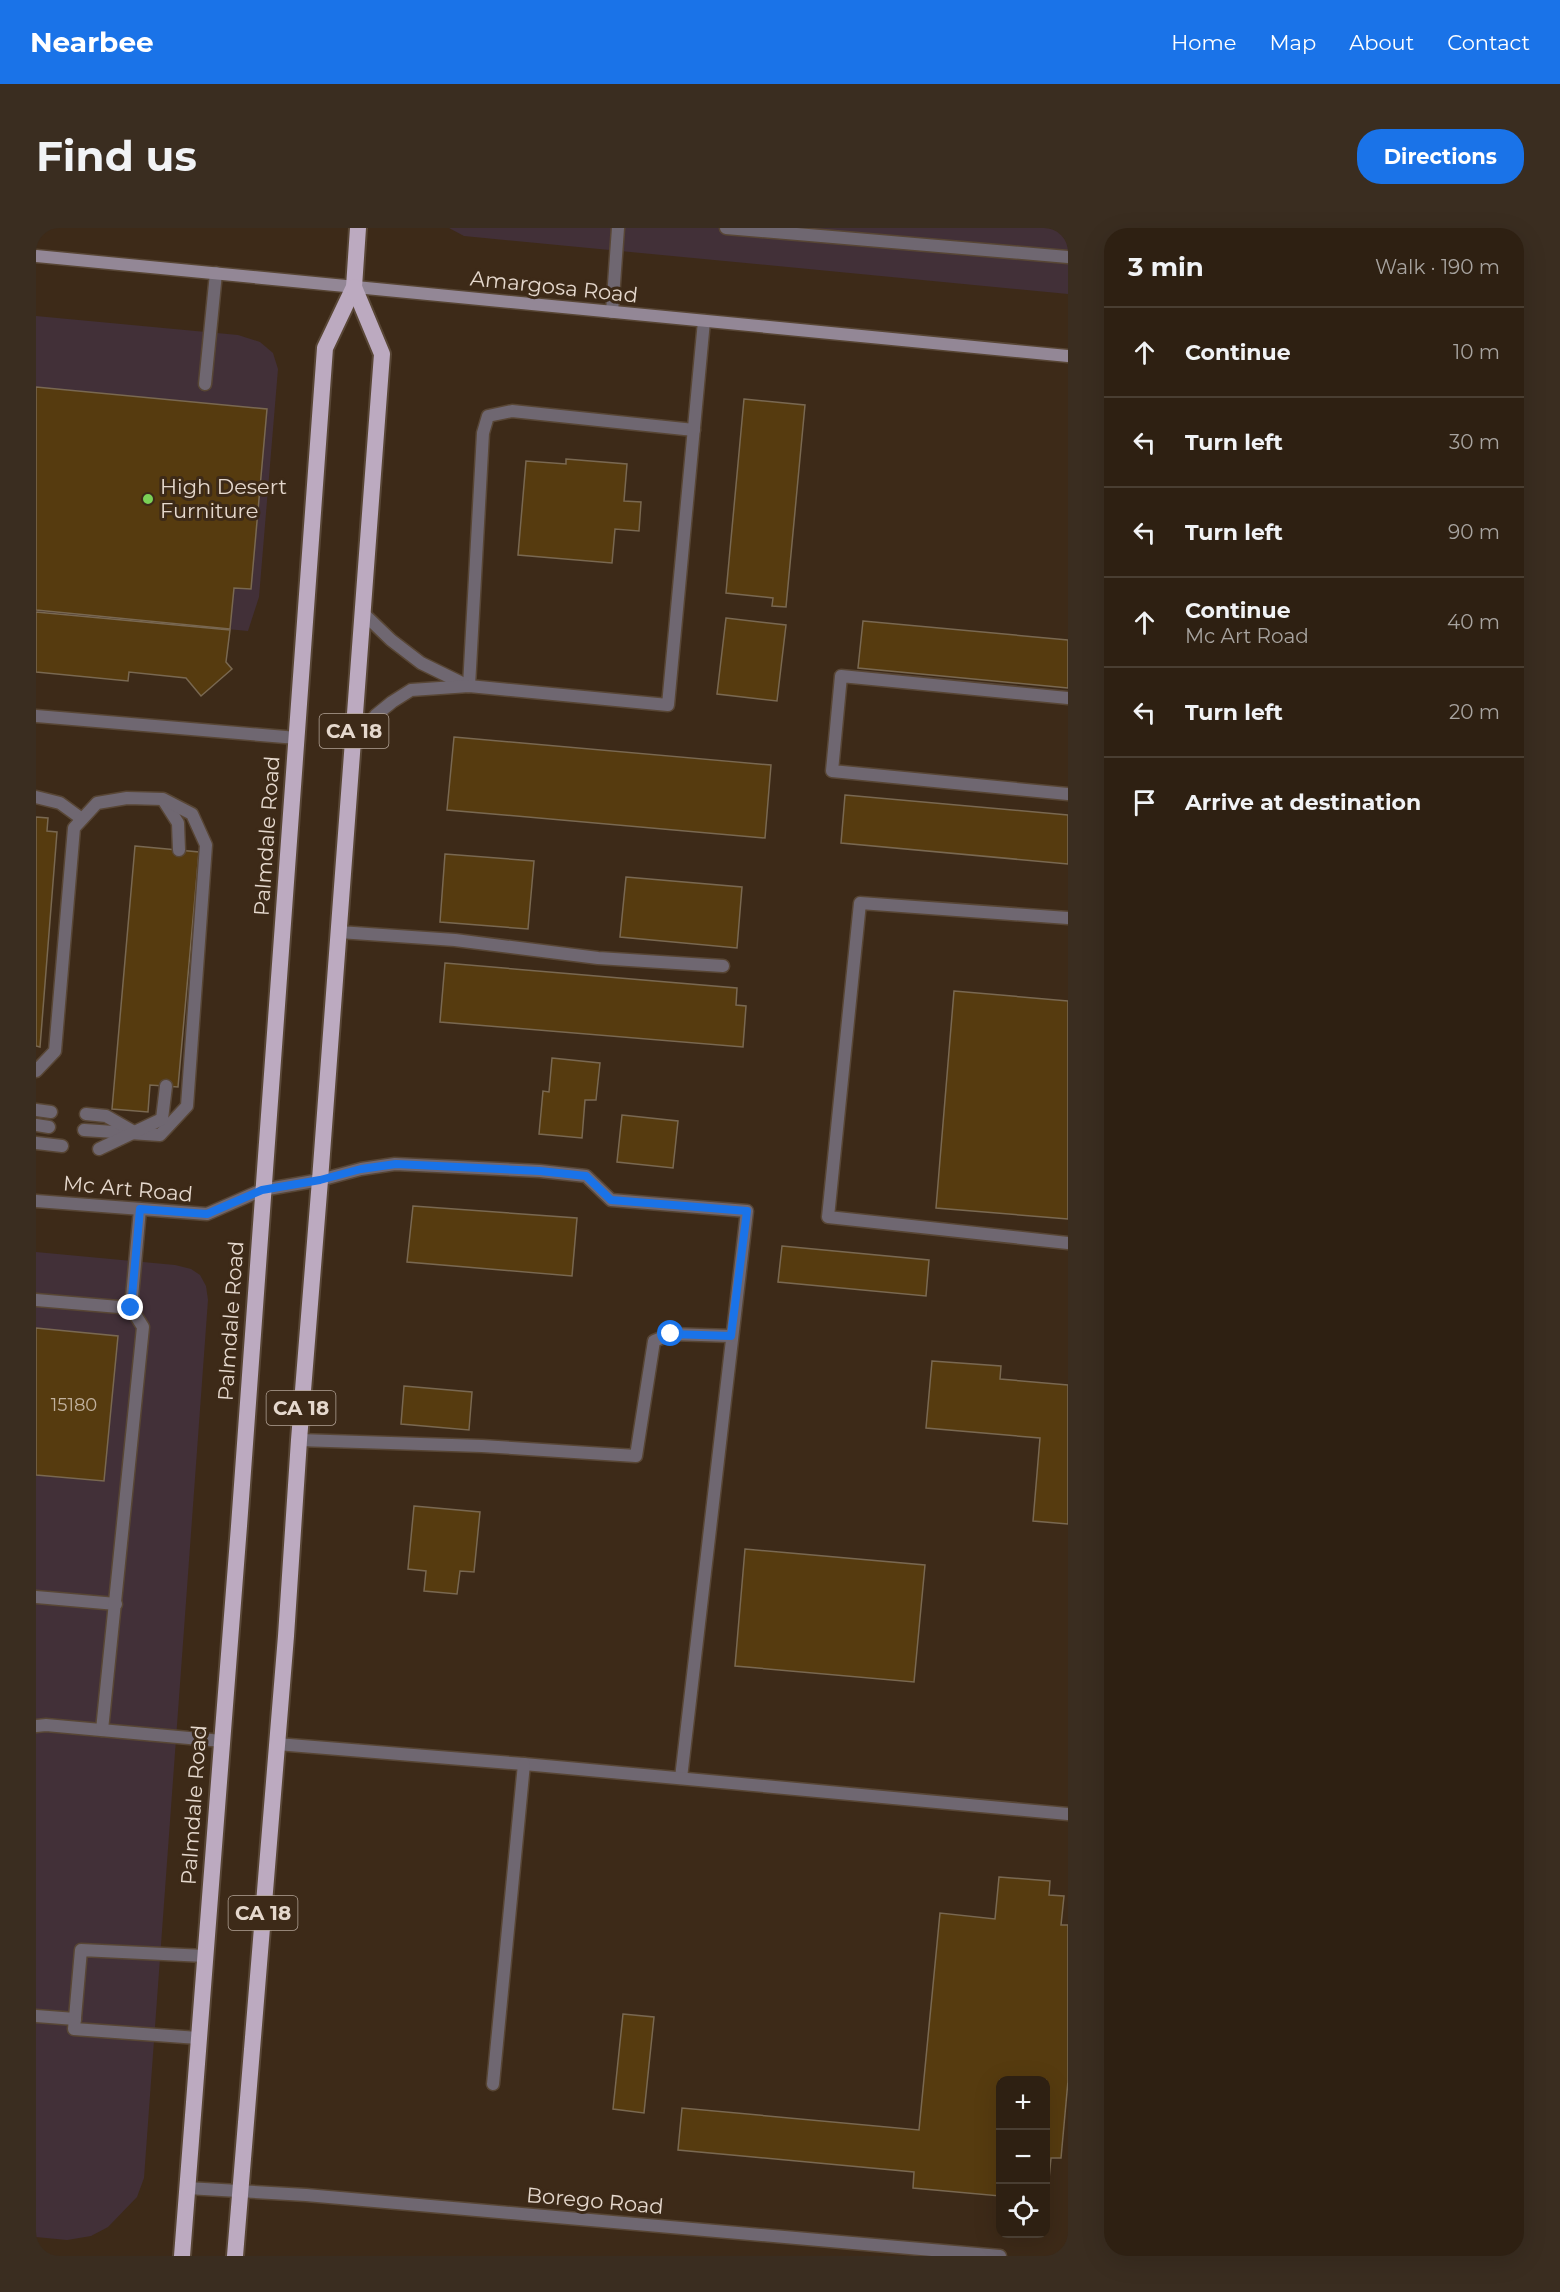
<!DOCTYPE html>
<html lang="en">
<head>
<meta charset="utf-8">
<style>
  :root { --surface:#2e2012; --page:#3a2d20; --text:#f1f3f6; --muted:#a7a39f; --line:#493e32; --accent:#1a73e8 }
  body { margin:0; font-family:Montserrat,sans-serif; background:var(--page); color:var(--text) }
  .controls { position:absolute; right:18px; bottom:18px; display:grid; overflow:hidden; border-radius:12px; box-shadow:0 6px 24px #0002 }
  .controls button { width:54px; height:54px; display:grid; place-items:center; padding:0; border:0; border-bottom:2px solid var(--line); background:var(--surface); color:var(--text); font:30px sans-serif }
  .stop { position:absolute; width:18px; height:18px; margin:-14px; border:4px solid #1a73e8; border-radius:50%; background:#fff }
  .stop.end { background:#1a73e8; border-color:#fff; box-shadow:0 2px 6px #0008 }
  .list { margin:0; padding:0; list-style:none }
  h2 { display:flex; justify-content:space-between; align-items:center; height:78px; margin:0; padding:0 24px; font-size:26px }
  h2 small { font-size:20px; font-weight:400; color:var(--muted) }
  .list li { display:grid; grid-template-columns:39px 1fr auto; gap:18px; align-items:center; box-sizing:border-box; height:90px; padding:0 24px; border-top:2px solid var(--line) }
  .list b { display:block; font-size:22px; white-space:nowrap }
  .list p { margin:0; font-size:20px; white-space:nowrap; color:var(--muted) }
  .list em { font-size:20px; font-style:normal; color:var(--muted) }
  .icon { flex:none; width:33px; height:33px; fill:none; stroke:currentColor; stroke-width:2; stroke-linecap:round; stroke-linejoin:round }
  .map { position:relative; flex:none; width:1032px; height:2028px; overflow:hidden; border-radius:24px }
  header { display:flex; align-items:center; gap:36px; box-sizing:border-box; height:84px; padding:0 30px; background:var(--accent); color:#fff }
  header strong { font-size:28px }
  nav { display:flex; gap:33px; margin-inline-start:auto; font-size:21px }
  .intro { display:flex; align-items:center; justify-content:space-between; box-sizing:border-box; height:144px; padding:0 36px }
  h1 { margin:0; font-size:42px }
  .button { padding:15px 27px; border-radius:24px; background:var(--accent); color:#fff; font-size:21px; font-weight:700 }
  main { display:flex; gap:36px; padding:0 36px }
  aside { flex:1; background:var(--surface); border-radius:24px; box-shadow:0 6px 24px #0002 }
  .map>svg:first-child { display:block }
  .commercial { fill:#423038 }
  .building { fill:#563b0f; stroke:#796851; stroke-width:1.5 }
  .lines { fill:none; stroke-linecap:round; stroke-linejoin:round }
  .service-casing { stroke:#584635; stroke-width:15 }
  .minor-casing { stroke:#584635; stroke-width:15 }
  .secondary-casing { stroke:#584635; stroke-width:15 }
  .trunk-casing { stroke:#584635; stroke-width:20 }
  .service { stroke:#6f6771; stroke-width:12 }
  .minor { stroke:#6f6771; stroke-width:12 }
  .secondary { stroke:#938796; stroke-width:12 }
  .trunk { stroke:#bcaac0; stroke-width:16 }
  .route { stroke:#1a73e8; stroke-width:8 }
  .poi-dot { fill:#7ad156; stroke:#3d2a18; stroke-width:2 }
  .labels { text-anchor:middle; stroke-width:6; stroke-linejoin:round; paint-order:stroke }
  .number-label { font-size:18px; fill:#c1b19e }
  .shield { fill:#3d2a18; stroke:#b3a497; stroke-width:1.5 }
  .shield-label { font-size:20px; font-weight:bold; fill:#e5d8cd }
  .street-label { font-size:21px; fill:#e5d8cd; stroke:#3d2a18 }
  .poi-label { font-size:21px; fill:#e5d8cd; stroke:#3d2a18; text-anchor:start }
</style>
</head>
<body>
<header>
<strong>Nearbee</strong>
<nav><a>Home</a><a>Map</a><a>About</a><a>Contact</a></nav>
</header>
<div class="intro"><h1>Find us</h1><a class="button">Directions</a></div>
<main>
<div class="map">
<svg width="1032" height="2028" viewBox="0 0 1032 2028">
  <rect width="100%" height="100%" fill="#3d2a18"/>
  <!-- commercial -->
  <g class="commercial">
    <polygon points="413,0 1032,0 1032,66 428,8"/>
    <polygon points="0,88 202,107 224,114 237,125 242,141 223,369 212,403 0,383"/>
    <polygon points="0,1024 139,1037 155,1041 164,1047 170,1058 172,1072 108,1950 101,1969 72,1999 55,2008 31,2012 0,2009"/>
  </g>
  <!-- building -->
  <g class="building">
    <polygon points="0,159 231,181 215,361 198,360 194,401 0,382"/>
    <polygon points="708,171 769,177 750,379 736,378 737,370 690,365"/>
    <polygon points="530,231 591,236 588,273 605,274 603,303 579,301 576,335 482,327 490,233 530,236"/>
    <polygon points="0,384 194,402 190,434 196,441 165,468 150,450 93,444 92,453 0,444"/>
    <polygon points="690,390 750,397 741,473 681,466"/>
    <polygon points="827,393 1032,412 1032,460 822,440"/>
    <polygon points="418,509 735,537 729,610 411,582"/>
    <polygon points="809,567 1032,587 1032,636 805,615"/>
    <polygon points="0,589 12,590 11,603 21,604 4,819 0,818"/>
    <polygon points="99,618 163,624 142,859 114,857 112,884 76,881"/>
    <polygon points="409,626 498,633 492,701 404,694"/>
    <polygon points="590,649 706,659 701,720 584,709"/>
    <polygon points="409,735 701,760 700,777 710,778 707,819 404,794"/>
    <polygon points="918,763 1032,773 1032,991 900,980"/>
    <polygon points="516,830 564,835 560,872 549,872 546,910 503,906 507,863 513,864"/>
    <polygon points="586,887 642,893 637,940 581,934"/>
    <polygon points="377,978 541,990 536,1048 371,1034"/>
    <polygon points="746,1018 893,1032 890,1068 742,1054"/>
    <polygon points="0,1100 82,1108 68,1253 0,1247"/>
    <polygon points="896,1133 965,1138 964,1151 1032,1157 1032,1296 997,1293 1004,1210 890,1200"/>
    <polygon points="368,1158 436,1164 433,1202 365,1196"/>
    <polygon points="378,1278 444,1284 438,1344 424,1343 421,1366 388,1363 390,1343 372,1341"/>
    <polygon points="709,1321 889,1337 878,1454 699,1438"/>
    <polygon points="963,1649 1014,1653 1013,1667 1028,1668 1025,1697 1032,1697 1032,1853 1025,1930 1015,1930 1011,1972 1010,1852 964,1852 964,1968 877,1960 878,1944 642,1922 646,1880 883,1902 904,1685 959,1691"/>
    <polygon points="587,1786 618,1789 608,1885 577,1881"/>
  </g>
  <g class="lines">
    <defs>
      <g id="service">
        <polyline points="690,0 1032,29"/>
        <polyline points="576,84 582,0"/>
        <polyline points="169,156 180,45"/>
        <polyline points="327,385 355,412 385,435 432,458"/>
        <polyline points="433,458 447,205 452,188 476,183 658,202"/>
        <polyline points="1032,470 805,448 796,543 1032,566"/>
        <polyline points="0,488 261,510"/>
        <polyline points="318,519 340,487 356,474 375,462 433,458 632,477 668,93"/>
        <polyline points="0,569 24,575 46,591"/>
        <polyline points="128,573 142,595 143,622"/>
        <polyline points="1032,690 824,675 792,989 1032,1015"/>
        <polyline points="303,704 419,712 562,730 687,738"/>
        <polyline points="0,843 19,823 38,600 61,575 91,570 127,571 156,586 170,617 151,878 124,907 48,902"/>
        <polyline points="0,882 15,884"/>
        <polyline points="50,886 70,888 98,904"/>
        <polyline points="0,897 13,899"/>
        <polyline points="0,915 26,918"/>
        <polyline points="63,921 126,891 130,858"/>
        <polyline points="284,952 325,941 359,936 504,943 550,948 575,972 711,983 645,1550"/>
        <polyline points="0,1072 95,1080"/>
        <polyline points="263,1212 446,1218 600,1228 618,1113 635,1106 695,1108"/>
        <polyline points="0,1369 80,1376"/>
        <polyline points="0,1498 10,1497 186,1513"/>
        <polyline points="66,1502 107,1099 95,1080 104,981"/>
        <polyline points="241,1516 488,1536 1032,1586"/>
        <polyline points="0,1788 39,1791"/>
        <polyline points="162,1810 38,1801 45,1722 169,1728"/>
        <polyline points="457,1856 488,1536"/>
      </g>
      <g id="minor">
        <polyline points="0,973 171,986 226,962 284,952"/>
        <polyline points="151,1960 270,1967 964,2028"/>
      </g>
      <polyline id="secondary" points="0,28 1032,128"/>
      <g id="trunk">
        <polyline points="146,2028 203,1298 289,120 318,59 322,0"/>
        <polyline points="199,2028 250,1408 263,1212 284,952 346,126 318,59"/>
      </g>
    </defs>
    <!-- service casing -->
    <use href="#service" class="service-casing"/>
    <!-- minor casing -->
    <use href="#minor" class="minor-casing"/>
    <!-- secondary casing -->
    <use href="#secondary" class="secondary-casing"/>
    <!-- trunk casing -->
    <use href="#trunk" class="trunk-casing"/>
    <!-- service -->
    <use href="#service" class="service"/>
    <!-- minor -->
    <use href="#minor" class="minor"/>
    <!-- secondary -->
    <use href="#secondary" class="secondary"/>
    <!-- trunk -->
    <use href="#trunk" class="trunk"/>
  </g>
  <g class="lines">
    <!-- route -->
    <polyline class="route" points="95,1080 104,981 171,986 226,962 284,952 325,941 360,936 504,943 550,948 575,972 711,983 695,1108 635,1106"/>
  </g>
  <!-- markers -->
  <circle class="poi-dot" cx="112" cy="271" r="6"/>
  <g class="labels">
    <!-- number labels -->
    <g class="number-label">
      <text x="38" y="1183">15180</text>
    </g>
    <!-- shield labels -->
    <g class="shield">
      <rect x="283.5" y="486" width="69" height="34" rx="4.5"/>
      <rect x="230.5" y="1163" width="69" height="34" rx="4.5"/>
      <rect x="192.5" y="1668" width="69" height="34" rx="4.5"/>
    </g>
    <g class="shield-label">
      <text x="318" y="510">CA 18</text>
      <text x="265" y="1187">CA 18</text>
      <text x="227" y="1692">CA 18</text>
    </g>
    <!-- street labels -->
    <g class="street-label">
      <text transform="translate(518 59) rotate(6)" y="7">Amargosa Road</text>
      <text transform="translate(231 608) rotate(-86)" y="7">Palmdale Road</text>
      <text transform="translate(92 961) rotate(5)" y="7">Mc Art Road</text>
      <text transform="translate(195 1093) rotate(-86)" y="7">Palmdale Road</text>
      <text transform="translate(158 1577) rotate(-86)" y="7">Palmdale Road</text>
      <text transform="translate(559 1973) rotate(5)" y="7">Borego Road</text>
    </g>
    <!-- poi labels -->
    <g class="poi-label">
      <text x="124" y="266">High Desert<tspan x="124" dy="24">Furniture</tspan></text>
    </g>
  </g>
</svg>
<div class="controls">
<button>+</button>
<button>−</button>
<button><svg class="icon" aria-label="locate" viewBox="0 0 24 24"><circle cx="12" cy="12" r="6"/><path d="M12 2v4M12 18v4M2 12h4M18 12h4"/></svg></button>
</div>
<div class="stop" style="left:635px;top:1106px"></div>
<div class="stop end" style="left:95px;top:1080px"></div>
</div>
<aside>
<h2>3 min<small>Walk · 190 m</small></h2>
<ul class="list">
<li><svg class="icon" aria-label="ahead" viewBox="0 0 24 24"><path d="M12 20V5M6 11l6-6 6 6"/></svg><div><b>Continue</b></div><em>10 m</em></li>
<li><svg class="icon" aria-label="left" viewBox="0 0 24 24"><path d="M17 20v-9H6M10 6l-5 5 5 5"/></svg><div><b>Turn left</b></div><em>30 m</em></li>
<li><svg class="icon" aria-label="left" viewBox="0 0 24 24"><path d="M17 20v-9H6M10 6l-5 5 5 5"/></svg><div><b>Turn left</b></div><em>90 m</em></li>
<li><svg class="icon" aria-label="ahead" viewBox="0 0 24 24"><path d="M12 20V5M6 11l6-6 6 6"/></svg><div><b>Continue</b><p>Mc Art Road</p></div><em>40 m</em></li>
<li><svg class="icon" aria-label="left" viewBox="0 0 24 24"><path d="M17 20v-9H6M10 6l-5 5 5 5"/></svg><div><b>Turn left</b></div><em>20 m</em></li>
<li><svg class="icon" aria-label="arrive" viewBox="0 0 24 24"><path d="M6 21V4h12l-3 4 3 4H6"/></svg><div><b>Arrive at destination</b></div></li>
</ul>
</aside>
</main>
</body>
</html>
